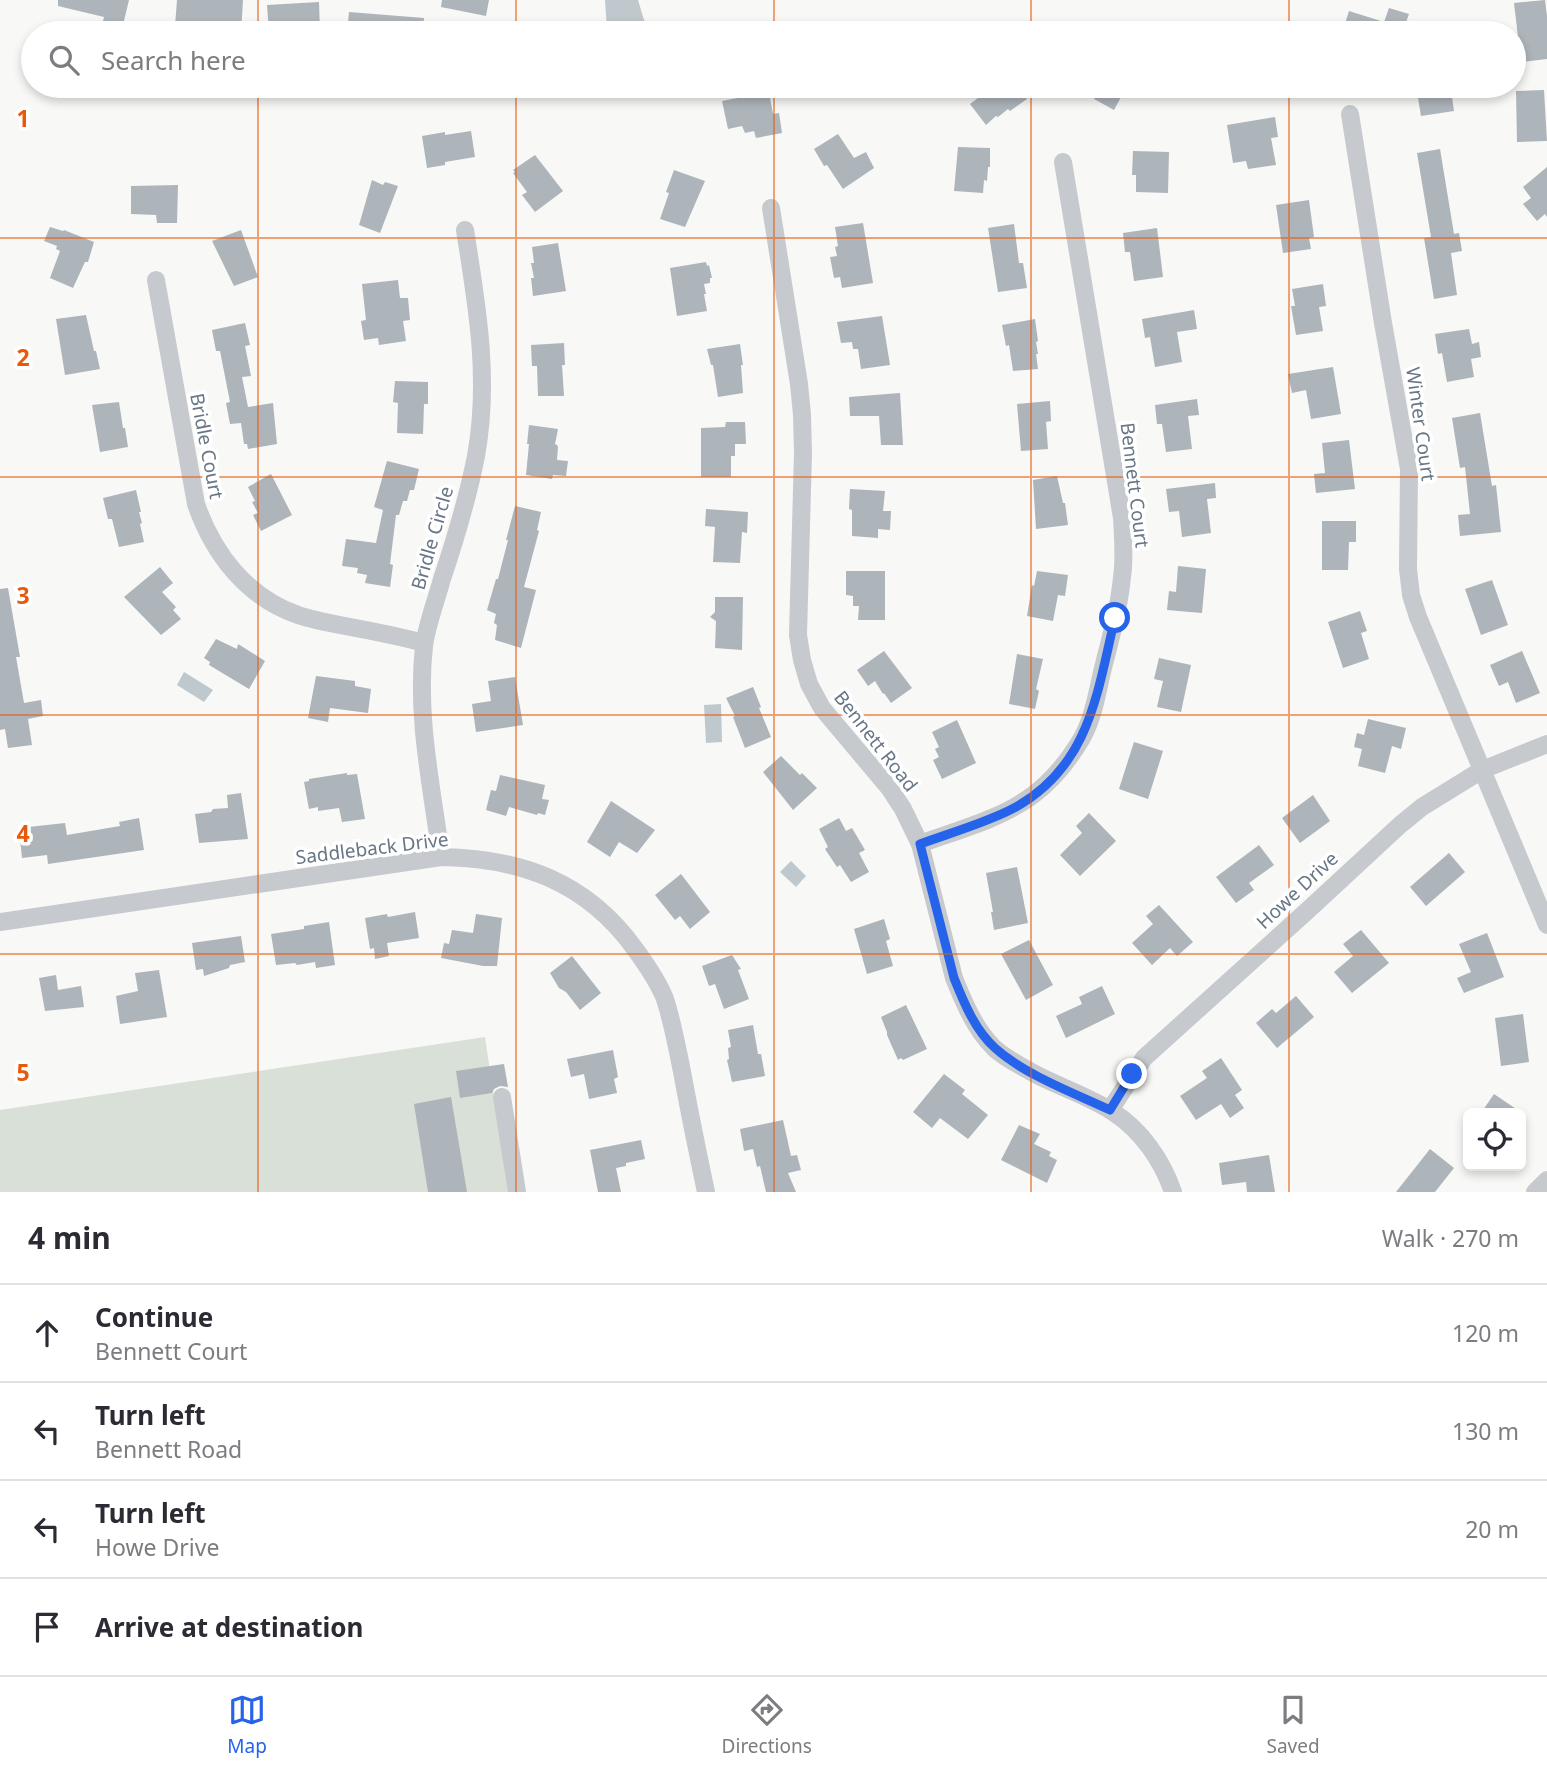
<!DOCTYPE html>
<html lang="en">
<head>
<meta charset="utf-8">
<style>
  :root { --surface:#fff; --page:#f2f2f3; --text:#2b2b33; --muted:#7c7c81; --line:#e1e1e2; --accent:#2563eb }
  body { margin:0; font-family:"Noto Sans",sans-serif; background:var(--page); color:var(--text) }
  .controls { position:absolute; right:21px; bottom:21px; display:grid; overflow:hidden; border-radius:10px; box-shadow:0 4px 10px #0003 }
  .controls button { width:63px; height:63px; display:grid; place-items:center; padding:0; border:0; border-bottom:2px solid var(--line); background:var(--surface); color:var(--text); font:35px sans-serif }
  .stop { position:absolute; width:21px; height:21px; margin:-16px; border:5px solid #2563eb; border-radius:50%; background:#fff }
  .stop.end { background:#2563eb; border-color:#fff; box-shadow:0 2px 7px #0008 }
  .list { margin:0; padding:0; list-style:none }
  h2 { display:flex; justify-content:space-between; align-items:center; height:91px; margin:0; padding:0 28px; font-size:30px }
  h2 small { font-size:23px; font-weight:400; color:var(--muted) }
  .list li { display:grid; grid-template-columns:46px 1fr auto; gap:21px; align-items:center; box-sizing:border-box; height:98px; padding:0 28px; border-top:2px solid var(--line) }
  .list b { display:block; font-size:26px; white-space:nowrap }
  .list p { margin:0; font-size:23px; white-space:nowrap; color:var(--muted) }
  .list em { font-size:23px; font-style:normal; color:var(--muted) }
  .icon { flex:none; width:38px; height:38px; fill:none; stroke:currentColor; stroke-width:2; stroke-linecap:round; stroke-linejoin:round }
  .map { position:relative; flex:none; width:1547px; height:1192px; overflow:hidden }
  .search { position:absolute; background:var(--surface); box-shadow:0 4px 10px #0003; left:21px; right:21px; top:21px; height:77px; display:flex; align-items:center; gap:18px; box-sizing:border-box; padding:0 24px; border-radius:38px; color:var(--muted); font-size:26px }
  .sheet { height:483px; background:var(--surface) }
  nav { display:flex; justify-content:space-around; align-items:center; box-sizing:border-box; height:98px; border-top:2px solid var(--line); background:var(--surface); font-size:19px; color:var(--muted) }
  nav a { display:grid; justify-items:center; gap:4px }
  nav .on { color:var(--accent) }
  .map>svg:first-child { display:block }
  .green { fill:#d9e0d7 }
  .water { fill:#bfc8cd }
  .building { fill:#adb4ba }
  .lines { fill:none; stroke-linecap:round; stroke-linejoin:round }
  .street { stroke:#c6c9cd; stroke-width:18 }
  .route { stroke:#2563eb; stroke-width:9 }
  .grid { fill:none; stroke:#e8590c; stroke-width:2; stroke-opacity:0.55 }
  .labels { text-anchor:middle; stroke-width:7; stroke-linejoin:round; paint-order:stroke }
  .street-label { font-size:19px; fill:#687686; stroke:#fff }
  .grid-label { font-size:23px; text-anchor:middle; font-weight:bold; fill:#e8590c; stroke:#fff; stroke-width:7; stroke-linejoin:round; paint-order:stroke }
</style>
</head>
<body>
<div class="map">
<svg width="1547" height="1192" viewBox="0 0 1547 1192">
  <rect width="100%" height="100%" fill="#f8f8f6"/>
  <!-- green -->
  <polygon class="green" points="485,1037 508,1192 0,1192 0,1110"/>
  <!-- water -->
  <g class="water">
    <polygon points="605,0 638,0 648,33 624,33 607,30"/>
    <polygon points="184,672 213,690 204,702 177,685"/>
    <polygon points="721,704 722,742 706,743 704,705"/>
    <polygon points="791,861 806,876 796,887 780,872"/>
  </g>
  <!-- building -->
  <g class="building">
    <polygon points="58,0 129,0 121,33 100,33 104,17 58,6"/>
    <polygon points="177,0 243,0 241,33 218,33 218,27 175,26"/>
    <polygon points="442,0 489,0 486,16 441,7"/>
    <polygon points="1545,0 1547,16 1547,59 1521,62 1514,3"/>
    <polygon points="319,2 320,31 269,33 267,5"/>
    <polygon points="1389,8 1409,14 1404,28 1410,30 1409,33 1342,33 1349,11 1384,22"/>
    <polygon points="349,12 424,18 423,33 347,33"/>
    <polygon points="994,86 1017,86 1027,99 1010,111 1008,109 998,117 996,116 986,125 970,104"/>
    <polygon points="1101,86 1127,86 1114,110 1094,99"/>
    <polygon points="1416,86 1445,86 1445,91 1451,90 1454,111 1421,116"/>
    <polygon points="1544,90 1547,141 1517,142 1516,91"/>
    <polygon points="769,92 773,114 779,113 782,133 756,138 754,131 745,133 742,126 728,129 722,101"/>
    <polygon points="1275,117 1278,137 1271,138 1276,165 1248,169 1246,161 1233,163 1227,125"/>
    <polygon points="471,131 475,157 445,162 445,165 427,168 422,136 445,132 445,135"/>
    <polygon points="838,134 854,158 866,152 874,168 843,189 827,165 824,166 814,149"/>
    <polygon points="958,147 990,148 990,167 988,167 987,181 984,180 983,193 954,191"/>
    <polygon points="1440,149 1454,234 1459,233 1462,251 1451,253 1457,295 1434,299 1424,238 1431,237 1417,153"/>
    <polygon points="1133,151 1169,152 1168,193 1136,192 1136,175 1132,175"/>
    <polygon points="535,155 563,191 535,212 522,195 527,192 513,173 515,172 513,170"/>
    <polygon points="1547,167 1547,217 1545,214 1537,221 1523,204 1531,198 1523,187"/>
    <polygon points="674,170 705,181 685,227 660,219 669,193 666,192"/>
    <polygon points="372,180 383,185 385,182 398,186 380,233 359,225"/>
    <polygon points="178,185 177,223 157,223 156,215 131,214 131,186"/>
    <polygon points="1309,200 1314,237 1309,238 1311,249 1283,253 1276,205"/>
    <polygon points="863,223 873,283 842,288 840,277 834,278 830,257 837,256 835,247 838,246 835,227"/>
    <polygon points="1014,224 1019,263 1023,263 1027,288 998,292 988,228"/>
    <polygon points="50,227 63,231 64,230 94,242 88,262 85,262 73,288 50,278 60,251 56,249 57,246 44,241"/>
    <polygon points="1157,228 1163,277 1134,281 1130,252 1125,252 1123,233"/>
    <polygon points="241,230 258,277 234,286 212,241"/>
    <polygon points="558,243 566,291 533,296 531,278 534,278 531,263 534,263 532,247"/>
    <polygon points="706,262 707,266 709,265 712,278 710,278 710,283 704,284 706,294 704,294 707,311 677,316 670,268"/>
    <polygon points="398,280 400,298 408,298 410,320 403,321 406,341 379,345 378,338 364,340 361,321 366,320 362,284"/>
    <polygon points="1323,284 1326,306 1319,307 1323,331 1296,335 1291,306 1295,306 1292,289"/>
    <polygon points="1194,310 1197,329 1177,332 1182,362 1155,367 1150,337 1145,338 1142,319"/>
    <polygon points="86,315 94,351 96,351 100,369 65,375 56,319"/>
    <polygon points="882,316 890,365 861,369 858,349 853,349 852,342 841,343 837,322"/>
    <polygon points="1035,319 1038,341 1036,342 1038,354 1036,354 1038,369 1013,371 1009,345 1006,346 1002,325"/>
    <polygon points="245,323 250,345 245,346 251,376 242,377 248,407 273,403 277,444 248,449 247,444 244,444 241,423 230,424 226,403 230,402 220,351 216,351 212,330"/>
    <polygon points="1469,329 1472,344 1479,342 1481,357 1471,359 1474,377 1447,382 1442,353 1438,354 1435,334"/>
    <polygon points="564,343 565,365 562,365 564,396 538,396 537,366 532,366 531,345"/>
    <polygon points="740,344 743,365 741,365 743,393 718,397 713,365 711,365 707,349"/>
    <polygon points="1333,367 1341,414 1311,419 1306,390 1292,393 1288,374"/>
    <polygon points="395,381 428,382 428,404 424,404 423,434 397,433 398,403 393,402"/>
    <polygon points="900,393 903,445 881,445 879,416 850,416 849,397"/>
    <polygon points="1197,399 1199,415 1188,416 1192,449 1166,452 1162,424 1157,424 1155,405"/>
    <polygon points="1050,401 1051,421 1046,422 1048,449 1021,451 1017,404"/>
    <polygon points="119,402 123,428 125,428 128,447 100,452 92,405"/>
    <polygon points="1480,413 1492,486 1496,485 1501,532 1460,536 1458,515 1470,514 1465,467 1460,468 1452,418"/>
    <polygon points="726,422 745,422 746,444 735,444 735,456 731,456 731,477 701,477 701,428 725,427"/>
    <polygon points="529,425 558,429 555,444 558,446 557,460 568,461 566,476 553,475 552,479 526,475 529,444 527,444"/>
    <polygon points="1349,440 1355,489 1316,493 1314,474 1325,473 1322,443"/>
    <polygon points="387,461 419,469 414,490 410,490 407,501 403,501 399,515 396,515 390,564 393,565 390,587 365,583 367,575 357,573 358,568 342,566 346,539 376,543 383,510 374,507"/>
    <polygon points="271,474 292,515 261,531 253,515 258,513 252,502 255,501 248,487"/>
    <polygon points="1057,476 1063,503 1065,503 1068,525 1036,529 1033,480"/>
    <polygon points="1215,483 1216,498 1207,499 1211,533 1182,537 1179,511 1169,512 1166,489"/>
    <polygon points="850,489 885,491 883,511 891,511 890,530 878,529 878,538 852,536 852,510 849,509"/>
    <polygon points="136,490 141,512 139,512 142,523 140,524 144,542 119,547 112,519 108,519 103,498"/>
    <polygon points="515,506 541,512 537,530 539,531 524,587 536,590 521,648 495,640 497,625 494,623 496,614 487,610 496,579 498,579 508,540 506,540"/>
    <polygon points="706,509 748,512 747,533 742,532 740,563 713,562 715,527 705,526"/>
    <polygon points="1322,521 1356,521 1356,542 1349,542 1348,570 1322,570"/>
    <polygon points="1178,566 1206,569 1202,613 1167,610 1169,591 1176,592"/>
    <polygon points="160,567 173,583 162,592 176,607 173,610 181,619 161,635 124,597"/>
    <polygon points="846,571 885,571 885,620 858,620 859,606 853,606 853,596 846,595"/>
    <polygon points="1037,571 1068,575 1065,596 1058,595 1053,621 1027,616 1032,585 1034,586"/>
    <polygon points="1492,580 1508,625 1481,635 1465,589"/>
    <polygon points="8,588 20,657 16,657 24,703 41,700 43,716 28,719 32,745 8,748 5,729 0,730 0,589"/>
    <polygon points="715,597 743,597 742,650 715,648 716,621 710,617 715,612"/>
    <polygon points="1360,611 1367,631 1361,633 1369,659 1343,668 1328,622"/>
    <polygon points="216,639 237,649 238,644 265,661 249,689 209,665 210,662 204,658"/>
    <polygon points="884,651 912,688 891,703 884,693 883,694 875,681 868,686 857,670"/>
    <polygon points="1522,651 1540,693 1516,703 1508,682 1499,686 1490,665"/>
    <polygon points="1017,654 1043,659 1036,689 1039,691 1035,709 1009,704"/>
    <polygon points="1159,658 1191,665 1181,712 1157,707 1163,681 1154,679"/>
    <polygon points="316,676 355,681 355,686 371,689 368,713 330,708 328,722 308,718"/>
    <polygon points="515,677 523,725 476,732 472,704 491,701 488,681"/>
    <polygon points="753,687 761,707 759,708 771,737 745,748 733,717 735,716 726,698"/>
    <polygon points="1368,719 1406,728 1401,749 1392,746 1385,773 1358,766 1362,749 1354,747 1357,733 1364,735"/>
    <polygon points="957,720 976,763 942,779 933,760 939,757 935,749 939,747 932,732"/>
    <polygon points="1134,742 1163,751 1148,799 1119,789"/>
    <polygon points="781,756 800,775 802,773 817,788 793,810 763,772"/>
    <polygon points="347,773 347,775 357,774 365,819 342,822 339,808 318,811 318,807 309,809 304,782 309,781 309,779"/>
    <polygon points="500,775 545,785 542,799 549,800 545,815 538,813 537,815 509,807 506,816 486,810 491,790 496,791"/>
    <polygon points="241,793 248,839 199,843 195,814 211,812 213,809 228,808 227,795"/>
    <polygon points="1313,795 1330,821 1300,843 1282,818"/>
    <polygon points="611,801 655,830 637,853 619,842 610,857 587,842"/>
    <polygon points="1089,813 1116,841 1080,876 1060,855 1082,833 1076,826"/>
    <polygon points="139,818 144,850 48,864 47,855 22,858 19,828 65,823 67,835 120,826 119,822"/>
    <polygon points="839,818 846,831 852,828 865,850 859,853 869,872 851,882 840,865 837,867 825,849 828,847 819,829"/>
    <polygon points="1259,845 1274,865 1249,883 1254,890 1236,903 1216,877"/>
    <polygon points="1449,853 1465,872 1426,906 1410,887"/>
    <polygon points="1017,867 1028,923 994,930 991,912 993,912 986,873"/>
    <polygon points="681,874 710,912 690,929 680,916 675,920 655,895"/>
    <polygon points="1159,905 1193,942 1177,956 1170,948 1152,965 1132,943 1153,924 1146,916"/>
    <polygon points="415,912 419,938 387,943 389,956 375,959 374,948 370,949 365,918 387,914 388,917"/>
    <polygon points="476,914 502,918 497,966 483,966 441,958 444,943 449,944 452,930 473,933"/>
    <polygon points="884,919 890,939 886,941 893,966 867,974 854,929"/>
    <polygon points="329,922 335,965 316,968 315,962 297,965 295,963 276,965 271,934 304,929 304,926"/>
    <polygon points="1361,930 1389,963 1352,993 1334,972 1353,956 1343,944"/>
    <polygon points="1487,933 1504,977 1464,993 1457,978 1471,972 1459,944"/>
    <polygon points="241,936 245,962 230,965 229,968 204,976 203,969 196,970 192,943"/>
    <polygon points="1029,940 1053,985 1026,1000 1001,954"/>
    <polygon points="732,955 741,969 738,970 749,999 724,1009 715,984 709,986 702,966"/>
    <polygon points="572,956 601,993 580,1010 566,992 559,988 550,973"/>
    <polygon points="159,970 167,1017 120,1024 116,996 138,991 135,973"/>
    <polygon points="56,975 58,990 81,986 84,1007 45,1011 39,978"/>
    <polygon points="1102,986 1115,1014 1066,1038 1056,1016 1082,1004 1079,997"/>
    <polygon points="1296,996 1314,1017 1277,1048 1256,1023 1272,1009 1276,1013"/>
    <polygon points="906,1005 927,1049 903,1060 901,1058 898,1060 887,1035 887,1032 881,1017"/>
    <polygon points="1523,1014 1529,1062 1501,1066 1495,1018"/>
    <polygon points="753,1025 758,1054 761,1054 765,1076 732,1082 727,1060 729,1059 728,1048 731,1047 728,1030"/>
    <polygon points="613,1050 618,1077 614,1079 617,1093 589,1099 584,1074 571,1077 567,1059"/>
    <polygon points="1221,1058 1242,1090 1235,1095 1244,1108 1230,1118 1221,1104 1196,1120 1180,1096 1207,1078 1202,1071"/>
    <polygon points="504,1064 508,1087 500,1086 494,1089 492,1093 460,1098 456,1071"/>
    <polygon points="944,1074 965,1090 962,1094 988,1115 968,1139 940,1118 932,1128 913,1112"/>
    <polygon points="1494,1094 1522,1113 1481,1113"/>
    <polygon points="451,1097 467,1192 428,1192 414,1104"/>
    <polygon points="783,1120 791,1156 797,1155 801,1170 788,1173 796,1192 766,1192 760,1166 757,1167 753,1149 744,1151 740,1129"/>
    <polygon points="1019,1125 1040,1134 1034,1144 1051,1152 1049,1156 1057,1160 1047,1183 1001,1160"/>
    <polygon points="641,1140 645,1159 626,1163 626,1166 616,1168 621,1192 598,1192 590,1150"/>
    <polygon points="1430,1149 1454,1168 1435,1192 1396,1192"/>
    <polygon points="1269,1155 1275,1192 1247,1192 1246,1182 1222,1185 1219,1163"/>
  </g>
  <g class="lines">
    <!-- street -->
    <g class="street">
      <polyline points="1350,114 1383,323 1409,469 1408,569 1411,595 1418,617 1547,925"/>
      <path d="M771 208 799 384 802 415 803 453 798 635 802 660 809 684 822 708 890 789 903 809 920 844 954 978C964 1003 975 1029 994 1048 1006 1059 1021 1066 1035 1074 1060 1087 1090 1097 1113 1112 1141 1130 1162 1160 1173 1192"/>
      <path d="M156 280 196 504C213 553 246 597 298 615 313 620 329 623 345 626 372 631 398 636 424 643"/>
      <path d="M920 844C958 830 1001 819 1033 795 1053 780 1069 760 1082 738 1093 718 1097 694 1102 672 1110 640 1119 609 1122 577 1125 558 1123 538 1122 518L1063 162"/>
      <path d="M441 857C432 787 416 717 424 646 427 624 436 601 442 579 455 540 468 497 476 456 490 379 477 306 465 230"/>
      <path d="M0 922 441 857C521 858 587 882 635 949 646 964 658 981 665 999 673 1024 678 1051 683 1077 690 1115 698 1154 706 1192"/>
      <polyline points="502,1097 517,1192"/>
      <polyline points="1110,1110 1144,1058 1307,911 1400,825 1422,807 1482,770 1547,744"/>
      <polyline points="1535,1192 1547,1180"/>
    </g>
  </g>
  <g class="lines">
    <!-- route -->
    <path class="route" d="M1115 618C1097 693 1090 765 1016 807 989 822 950 833 920 844L954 978C964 1003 975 1030 995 1048 1025 1075 1074 1093 1110 1110L1132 1074"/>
  </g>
  <!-- grid -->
  <path class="grid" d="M258 0V33M516 0V33M774 0V33M1031 0V33M1289 0V33M258 86V1192M516 86V1192M774 86V1192M1031 86V1192M1289 86V1192M0 238H1547M0 477H1547M0 715H1547M0 954H1547"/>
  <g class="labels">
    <!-- street labels -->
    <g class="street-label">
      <text transform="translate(1421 424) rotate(82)" y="7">Winter Court</text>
      <text transform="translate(207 446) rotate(79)" y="7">Bridle Court</text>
      <text transform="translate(1135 485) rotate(83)" y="7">Bennett Court</text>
      <text transform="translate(432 538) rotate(-74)" y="7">Bridle Circle</text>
      <text transform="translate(876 741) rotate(52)" y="7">Bennett Road</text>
      <text transform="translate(372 848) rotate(-7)" y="7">Saddleback Drive</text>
      <text transform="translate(1297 890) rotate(-43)" y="7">Howe Drive</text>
    </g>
  </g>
  <g class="grid-label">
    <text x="23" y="127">1</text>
    <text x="23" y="366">2</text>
    <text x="23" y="604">3</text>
    <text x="23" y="842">4</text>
    <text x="23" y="1081">5</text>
  </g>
</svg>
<div class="controls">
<button><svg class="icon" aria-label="locate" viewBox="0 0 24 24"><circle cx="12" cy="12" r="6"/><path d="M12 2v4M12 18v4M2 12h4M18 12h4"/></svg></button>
</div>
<div class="stop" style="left:1115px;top:618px"></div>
<div class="stop end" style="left:1132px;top:1074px"></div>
<div class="search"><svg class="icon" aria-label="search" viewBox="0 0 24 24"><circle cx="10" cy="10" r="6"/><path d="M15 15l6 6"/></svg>Search here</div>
</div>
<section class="sheet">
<h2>4 min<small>Walk · 270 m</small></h2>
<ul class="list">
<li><svg class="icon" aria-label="ahead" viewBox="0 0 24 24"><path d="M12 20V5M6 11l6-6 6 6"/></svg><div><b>Continue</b><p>Bennett Court</p></div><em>120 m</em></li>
<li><svg class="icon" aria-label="left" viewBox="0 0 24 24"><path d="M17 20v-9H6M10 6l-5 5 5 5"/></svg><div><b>Turn left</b><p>Bennett Road</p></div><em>130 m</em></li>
<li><svg class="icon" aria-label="left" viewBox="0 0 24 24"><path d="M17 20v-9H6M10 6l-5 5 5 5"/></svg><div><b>Turn left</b><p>Howe Drive</p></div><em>20 m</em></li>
<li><svg class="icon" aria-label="arrive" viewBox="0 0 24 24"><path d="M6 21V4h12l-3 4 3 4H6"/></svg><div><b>Arrive at destination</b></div></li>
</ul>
</section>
<nav>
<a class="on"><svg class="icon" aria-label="map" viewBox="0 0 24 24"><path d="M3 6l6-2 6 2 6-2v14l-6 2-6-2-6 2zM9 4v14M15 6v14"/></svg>Map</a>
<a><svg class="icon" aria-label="directions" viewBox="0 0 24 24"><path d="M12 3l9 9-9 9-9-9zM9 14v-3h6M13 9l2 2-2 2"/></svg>Directions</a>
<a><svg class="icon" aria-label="saved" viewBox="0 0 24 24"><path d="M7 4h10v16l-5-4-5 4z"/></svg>Saved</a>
</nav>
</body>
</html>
